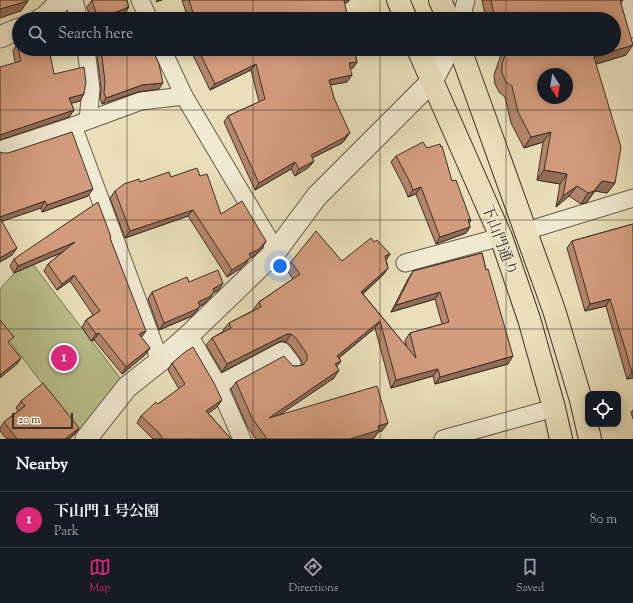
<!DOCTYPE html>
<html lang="en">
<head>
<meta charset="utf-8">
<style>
  :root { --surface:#171b24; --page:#242831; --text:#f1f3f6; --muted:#9ea1a6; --line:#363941; --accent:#db2777 }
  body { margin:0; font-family:"Sorts Mill Goudy","Noto Serif JP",serif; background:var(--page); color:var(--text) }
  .controls { position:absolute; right:12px; bottom:12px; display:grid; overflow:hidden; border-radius:8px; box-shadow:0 2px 10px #0003 }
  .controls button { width:36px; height:36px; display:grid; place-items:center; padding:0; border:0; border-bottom:1px solid var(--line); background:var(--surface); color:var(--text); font:20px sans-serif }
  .compass { position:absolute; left:537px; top:68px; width:36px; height:36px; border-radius:50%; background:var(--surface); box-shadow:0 2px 10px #0003; rotate:168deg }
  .scale { position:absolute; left:12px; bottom:10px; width:61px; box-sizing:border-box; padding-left:4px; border:2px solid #393026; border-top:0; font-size:11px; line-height:14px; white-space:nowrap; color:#393026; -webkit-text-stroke:3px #f1ead2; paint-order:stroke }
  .you { position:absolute; left:280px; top:266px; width:14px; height:14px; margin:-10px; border:3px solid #fff; border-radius:50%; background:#1a73e8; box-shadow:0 0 0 6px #1a73e833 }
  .badge { display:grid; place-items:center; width:26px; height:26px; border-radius:50%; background:var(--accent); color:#fff; font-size:13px; font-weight:700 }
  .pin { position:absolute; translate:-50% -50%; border:2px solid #fff; box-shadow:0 1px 4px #0006 }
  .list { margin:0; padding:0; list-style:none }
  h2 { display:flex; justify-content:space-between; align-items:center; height:52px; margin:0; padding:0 16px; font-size:17px }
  h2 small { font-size:13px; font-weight:400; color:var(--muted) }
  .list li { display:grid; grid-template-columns:26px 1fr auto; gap:12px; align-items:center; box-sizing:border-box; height:56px; padding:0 16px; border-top:1px solid var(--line) }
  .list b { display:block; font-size:15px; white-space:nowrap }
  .list p { margin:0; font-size:13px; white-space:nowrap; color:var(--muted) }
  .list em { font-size:13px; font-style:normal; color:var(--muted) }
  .icon { flex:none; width:22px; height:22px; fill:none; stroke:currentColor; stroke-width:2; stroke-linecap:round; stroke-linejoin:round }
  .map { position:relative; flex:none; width:633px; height:439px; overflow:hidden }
  .search { position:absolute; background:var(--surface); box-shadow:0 2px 10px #0003; left:12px; right:12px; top:12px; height:44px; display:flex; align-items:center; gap:10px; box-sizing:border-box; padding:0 14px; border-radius:22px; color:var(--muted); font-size:15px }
  .sheet { height:108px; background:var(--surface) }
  nav { display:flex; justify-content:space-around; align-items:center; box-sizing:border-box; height:56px; border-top:1px solid var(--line); background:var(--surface); font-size:11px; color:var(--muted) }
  nav a { display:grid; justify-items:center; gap:2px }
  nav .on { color:var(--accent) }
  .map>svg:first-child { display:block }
  .green { fill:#bac18d; stroke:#7a785a }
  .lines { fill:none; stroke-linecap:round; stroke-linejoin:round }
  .minor-casing { stroke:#655c4b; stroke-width:19 }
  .tertiary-casing { stroke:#655c4b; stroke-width:23 }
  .primary-casing { stroke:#393026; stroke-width:24 }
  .minor { stroke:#f1ead2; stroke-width:17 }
  .tertiary { stroke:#f1ead2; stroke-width:21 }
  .primary { stroke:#eadfba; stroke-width:22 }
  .wall { fill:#b5866c; stroke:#393026 }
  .shaded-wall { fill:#946d58; stroke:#393026 }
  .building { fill:#d39c7e; stroke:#393026; fill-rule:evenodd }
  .grid { fill:none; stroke:#393026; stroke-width:1; stroke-opacity:0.55 }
  .labels { text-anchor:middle; stroke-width:3; stroke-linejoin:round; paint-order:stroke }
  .street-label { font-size:15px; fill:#393026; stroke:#f1ead2 }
</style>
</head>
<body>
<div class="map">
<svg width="633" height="439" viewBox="0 0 633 439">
  <rect width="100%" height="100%" fill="#eadfba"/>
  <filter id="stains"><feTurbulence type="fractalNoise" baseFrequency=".005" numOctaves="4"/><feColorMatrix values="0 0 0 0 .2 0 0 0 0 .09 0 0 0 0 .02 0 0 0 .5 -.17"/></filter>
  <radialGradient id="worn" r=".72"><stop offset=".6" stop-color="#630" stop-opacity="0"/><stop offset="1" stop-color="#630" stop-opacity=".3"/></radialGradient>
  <!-- green -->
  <polygon class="green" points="28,258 127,387 85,439 0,329 0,289"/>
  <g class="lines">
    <defs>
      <g id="minor">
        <polyline points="74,0 79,19"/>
        <polyline points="140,0 149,19"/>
        <polyline points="625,0 633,29"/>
        <polyline points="461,19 466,0"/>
        <polyline points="86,49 91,89 88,120"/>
        <polyline points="162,49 184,96 276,251"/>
        <polyline points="73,126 160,361"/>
        <polyline points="0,150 73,126 141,101 184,96"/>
        <polyline points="526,231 633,198"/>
        <polyline points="405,263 501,237"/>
        <polyline points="189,335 218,385 242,439"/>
        <polyline points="218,385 282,351 292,364"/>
        <polyline points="443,439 554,408"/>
      </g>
      <g id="tertiary">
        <polyline points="41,19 45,17 62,0"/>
        <polyline points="0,37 19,29"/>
        <polyline points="86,439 127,387 160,361 189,335 276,251 317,196 432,81 449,49"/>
      </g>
      <g id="primary">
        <polyline points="398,0 406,19"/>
        <polyline points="440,0 448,19"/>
        <polyline points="418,49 501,237 529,319 554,408 561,439"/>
        <polyline points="460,49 554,310 581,400 590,439"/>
      </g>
    </defs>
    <!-- minor casing -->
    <use href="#minor" class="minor-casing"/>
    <!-- tertiary casing -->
    <use href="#tertiary" class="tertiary-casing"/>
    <!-- primary casing -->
    <use href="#primary" class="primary-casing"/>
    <!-- minor -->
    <use href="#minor" class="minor"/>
    <!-- tertiary -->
    <use href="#tertiary" class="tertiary"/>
    <!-- primary -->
    <use href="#primary" class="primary"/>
  </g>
  <!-- wall -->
  <g class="wall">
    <polygon points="92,0 124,14 112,19 91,19 87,7"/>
    <polygon points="182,0 349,0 348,2 188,18"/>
    <polygon points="482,0 623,0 621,3 626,55 596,64 615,183 607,193 595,191 587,202 581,204 569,196 556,207 560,184 537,180 543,142 524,148 511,123 505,97 499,92 495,84 494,75 503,49 614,49 614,19 486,19 482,1"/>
    <polygon points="17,44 54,74 80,101 71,103 74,110 69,117 15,62 13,51"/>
    <polygon points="101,49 159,89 138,92 102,104 100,99 101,88 97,55"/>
    <polygon points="173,49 183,49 175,53"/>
    <polygon points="190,49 354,49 357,62 353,68 350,69 347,82 330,85 346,139 342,143 312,158 314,161 309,167 295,176 291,169 255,190 224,122 228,116 259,102 251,70 210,90"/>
    <polygon points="0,152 88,196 42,212 41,208 2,221 12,255 0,262"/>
    <polygon points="396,156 471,221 469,223 470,227 466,233 436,244 416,194 408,197 405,189 391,162"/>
    <polygon points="200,176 221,214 266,241 262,248 254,256 249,258 246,263 241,268 227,277 188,216 125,238 110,198 115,191 140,182 171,177"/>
    <polygon points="633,224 633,378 627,379 606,306 585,311 567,248 572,241"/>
    <polygon points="110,238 141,337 150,348 145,355 122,374 94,340 91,341 82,327 86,320 93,315 70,281 57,290 44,271 48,264 63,252 14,273 10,266 14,259"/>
    <polygon points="374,242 390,254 386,260 388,268 383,275 363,294 406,346 405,340 410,333 442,324 435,299 391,312 408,279 413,271 482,253 508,364 435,384 433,376 391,388 375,328 339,358 341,361 337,366 334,378 279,415 382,431 378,432 374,438 370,439 256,439 247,426 231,389 236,382 293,366 298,366 302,365 302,362 300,358 290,345 286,342 281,341 222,372 206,345 212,338 224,331 223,330 229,323 254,310 253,310 259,302 293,279 286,269 291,262 342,261"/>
    <polygon points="189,282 219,290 213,293 210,298 204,304 200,306 195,313 192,316 159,330 148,299 152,292"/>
    <polygon points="172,363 217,407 208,413 231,439 153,439 137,423 141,416 179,389 168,370"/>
    <polygon points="21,401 79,428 74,435 69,439 7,439 0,431 0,428 4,422 18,411 16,408"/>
    <polygon points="633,410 633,419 631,412"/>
  </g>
  <!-- shaded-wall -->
  <g class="shaded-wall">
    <polygon points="157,0 162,0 156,2"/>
    <polygon points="343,0 349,0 348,2 339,6"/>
    <polygon points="28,1 21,11 0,18 0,9"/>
    <polygon points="129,7 124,14 112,19 99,19"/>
    <polygon points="633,45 626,55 587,67 594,57"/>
    <polygon points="178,49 183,49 175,53"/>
    <polygon points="482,49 487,49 480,51"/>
    <polygon points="357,62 353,68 345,70 349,63"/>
    <polygon points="256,64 251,70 210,90 215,84"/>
    <polygon points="352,75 347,82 325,86 329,80"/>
    <polygon points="163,83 159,89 138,92 102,104 106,98 142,85"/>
    <polygon points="84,94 80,101 65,105 69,98"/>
    <polygon points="74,110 69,117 0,140 0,135 1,134"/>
    <polygon points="551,132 543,142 524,148 531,137"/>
    <polygon points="350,133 342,143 306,161 311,155"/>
    <polygon points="314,161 309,167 295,176 299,169"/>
    <polygon points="295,162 291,169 255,190 259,183"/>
    <polygon points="544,170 567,174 560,184 537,180"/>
    <polygon points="602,181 615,183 607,193 595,191"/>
    <polygon points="577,186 569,196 556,207 563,196"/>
    <polygon points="421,187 416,194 408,197 413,190"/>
    <polygon points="93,189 88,196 42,212 47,205"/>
    <polygon points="594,191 587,202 581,204 588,193"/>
    <polygon points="45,201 41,208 0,222 0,217"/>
    <polygon points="193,210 188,216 125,238 130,231"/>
    <polygon points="470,227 466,233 436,244 440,237"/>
    <polygon points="266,241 262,248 254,256 249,258 246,263 241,268 227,277 232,270 249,254"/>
    <polygon points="75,242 70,249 14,273 18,266"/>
    <polygon points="17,248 12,255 0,262 0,258"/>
    <polygon points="390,254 385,262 385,256"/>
    <polygon points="388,268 383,275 356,299 361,292"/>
    <polygon points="74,275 70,281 57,290 62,284"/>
    <polygon points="223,283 219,290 213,293 210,298 204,304 200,306 195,313 192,316 159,330 164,323 198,302 213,289"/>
    <polygon points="440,292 435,299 391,312 396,305"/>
    <polygon points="610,299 606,306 585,311 590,304"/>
    <polygon points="380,321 375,328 332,363 337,356"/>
    <polygon points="146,331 141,338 139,334"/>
    <polygon points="99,333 94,340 91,341 96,334"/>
    <polygon points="287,334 291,334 286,342 281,341 222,372 227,364"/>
    <polygon points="150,348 145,355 122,374 126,367"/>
    <polygon points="513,356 508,364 435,384 440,377"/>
    <polygon points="21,358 17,364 0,378 0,375"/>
    <polygon points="341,361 335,368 335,364"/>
    <polygon points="438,369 433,376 391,388 396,380"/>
    <polygon points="339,370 334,378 263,426 269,418"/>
    <polygon points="632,372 633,372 633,378 627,379"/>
    <polygon points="222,400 217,407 202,418 206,411"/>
    <polygon points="388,423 382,431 378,432 374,438 370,439 350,439 378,426"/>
    <polygon points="79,428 74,435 69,439 65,439"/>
  </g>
  <!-- building -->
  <g class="building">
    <polygon points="0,0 28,0 28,1 0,9"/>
    <polygon points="92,0 127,0 129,7 98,19"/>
    <polygon points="189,0 344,0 348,19 186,19 194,16"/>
    <path d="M491 0H620L633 45 594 57 621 147 615 183 602 181 594 191 588 193 577 186 563 196 567 174 544 170 551 132 531 137 518 112 512 86 506 82 502 73V64L507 49H614V19H495ZM543 74H567V98H543Z"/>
    <polygon points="17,44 19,44 19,49 49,49 54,74 84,67 86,82 84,94 69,98 74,110 0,135 0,67 21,61"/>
    <polygon points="101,49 152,49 159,64 163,83 142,85 106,98 104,93 105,82"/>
    <polygon points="198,49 354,49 357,62 349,63 352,75 329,80 334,98 350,133 346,135 347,136 311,155 314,161 299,169 295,162 259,183 228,116 265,99 256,64 215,84"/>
    <polygon points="72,132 93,189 47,205 45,201 0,217 0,152 2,153 8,153"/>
    <polygon points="423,142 427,148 440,144 441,147 442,146 452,181 456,180 471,221 468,219 470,227 440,237 421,187 413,190 410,182 396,156"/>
    <polygon points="197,168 200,176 207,174 221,214 242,201 266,241 259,249 249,254 251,257 246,261 232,270 193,210 130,231 115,191 124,184 139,179 140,182 169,172 171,177"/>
    <polygon points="98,202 111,237 110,238 146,331 139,334 150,348 126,367 99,333 96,334 86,320 100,311 74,275 62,284 48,264 75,242 18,266 14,259"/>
    <polygon points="0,218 17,248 0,258"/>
    <polygon points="633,224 633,372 632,372 610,299 590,304 572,241"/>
    <polygon points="316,231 342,261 371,238 374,242 377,240 390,254 385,256 388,268 361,292 416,358 410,333 449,322 440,292 396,305 413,271 482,253 486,270 488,269 513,356 440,377 438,369 396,380 380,321 337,356 341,361 335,364 339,370 269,418 377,386 388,423 378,426 379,430 350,439 267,439 252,418 236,382 284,356 293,366 298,366 303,365 307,360 307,355 305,351 295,337 291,334 287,334 227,364 212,338 231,328 229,323 261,307 259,302 300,274 291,262"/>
    <polygon points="218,270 223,283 213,289 214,292 209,297 198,302 200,306 197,309 164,323 152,292 187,277 189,282"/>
    <polygon points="0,320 14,337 8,342 21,358 0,375"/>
    <polygon points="193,347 214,383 222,400 206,411 231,439 163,439 158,432 141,416 156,402 158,404 185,384 172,363 185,352"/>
    <polygon points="43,383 79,428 65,439 17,439 4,422 25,406 21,401"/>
  </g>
  <!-- grid -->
  <path class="grid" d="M127 0V19M253 0V19M380 0V19M506 0V19M127 49V439M253 49V439M380 49V439M506 49V439M0 110H633M0 220H633M0 329H633"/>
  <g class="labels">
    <!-- street labels -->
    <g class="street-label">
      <text transform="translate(500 240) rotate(69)" y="5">下山門通り</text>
    </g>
  </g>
  <rect width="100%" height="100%" filter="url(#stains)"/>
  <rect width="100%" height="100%" fill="url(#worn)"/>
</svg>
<div class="controls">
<button><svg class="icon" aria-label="locate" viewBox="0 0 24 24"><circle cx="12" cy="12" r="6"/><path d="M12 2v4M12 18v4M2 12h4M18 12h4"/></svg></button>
</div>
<svg class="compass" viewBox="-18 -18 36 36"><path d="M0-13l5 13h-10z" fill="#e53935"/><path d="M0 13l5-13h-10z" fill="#9ea1a6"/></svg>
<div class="scale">20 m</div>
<div class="you"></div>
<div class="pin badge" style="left:64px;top:358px">1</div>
<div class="search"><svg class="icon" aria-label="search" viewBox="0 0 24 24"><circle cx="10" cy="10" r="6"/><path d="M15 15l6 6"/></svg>Search here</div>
</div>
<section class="sheet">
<h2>Nearby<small></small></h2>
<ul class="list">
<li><span class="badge">1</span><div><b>下山門１号公園</b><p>Park</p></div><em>80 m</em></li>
</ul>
</section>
<nav>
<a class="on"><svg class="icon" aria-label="map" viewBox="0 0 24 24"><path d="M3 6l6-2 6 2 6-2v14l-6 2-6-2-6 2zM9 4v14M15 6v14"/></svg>Map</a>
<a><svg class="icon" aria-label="directions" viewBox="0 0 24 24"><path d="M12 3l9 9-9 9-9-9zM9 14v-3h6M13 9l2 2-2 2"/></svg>Directions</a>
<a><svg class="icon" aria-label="saved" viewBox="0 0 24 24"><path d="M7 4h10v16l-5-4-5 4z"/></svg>Saved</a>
</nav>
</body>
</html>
